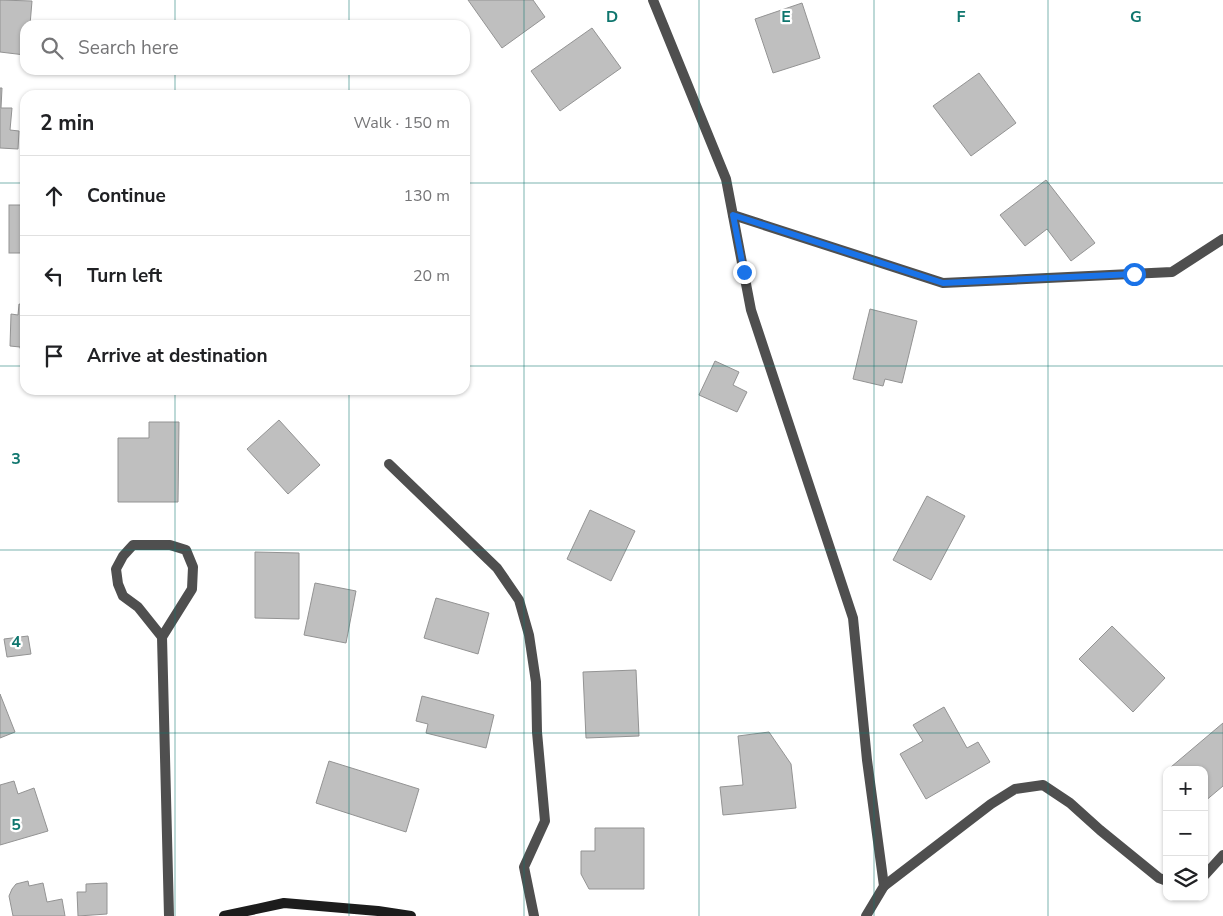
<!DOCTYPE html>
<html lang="en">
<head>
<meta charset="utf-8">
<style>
  :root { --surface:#fff; --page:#f6f6f6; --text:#202124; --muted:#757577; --line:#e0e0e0 }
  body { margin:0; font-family:"Nunito Sans",sans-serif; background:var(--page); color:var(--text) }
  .controls { position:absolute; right:15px; bottom:15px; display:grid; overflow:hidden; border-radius:10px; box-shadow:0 1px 4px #0004 }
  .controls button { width:45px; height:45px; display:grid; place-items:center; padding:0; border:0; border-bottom:1px solid var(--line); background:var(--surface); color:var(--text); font:25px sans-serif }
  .stop { position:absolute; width:15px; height:15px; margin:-11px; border:4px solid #1a73e8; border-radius:50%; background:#fff }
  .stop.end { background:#1a73e8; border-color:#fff; box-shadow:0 1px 5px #0008 }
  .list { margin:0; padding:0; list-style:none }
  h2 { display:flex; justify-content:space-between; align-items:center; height:65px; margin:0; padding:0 20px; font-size:21px }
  h2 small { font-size:16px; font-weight:400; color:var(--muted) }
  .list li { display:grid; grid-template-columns:32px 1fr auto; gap:15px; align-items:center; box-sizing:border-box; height:80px; padding:0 20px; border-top:1px solid var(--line) }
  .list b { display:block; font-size:19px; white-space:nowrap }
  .list em { font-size:16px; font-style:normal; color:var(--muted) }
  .icon { flex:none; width:28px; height:28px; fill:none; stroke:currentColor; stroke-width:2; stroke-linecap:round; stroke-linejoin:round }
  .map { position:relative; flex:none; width:1223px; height:916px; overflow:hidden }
  .search { position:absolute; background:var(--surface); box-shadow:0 1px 4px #0004; left:20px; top:20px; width:450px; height:55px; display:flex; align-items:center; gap:12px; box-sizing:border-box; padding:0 18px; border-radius:15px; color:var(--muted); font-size:19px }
  .panel { position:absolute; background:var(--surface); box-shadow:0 1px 4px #0004; left:20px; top:90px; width:450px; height:305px; border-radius:15px }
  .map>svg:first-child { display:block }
  .building { fill:#bfbfbf; stroke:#939393 }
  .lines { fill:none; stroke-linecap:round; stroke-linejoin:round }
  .street { stroke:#4f4f4f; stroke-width:10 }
  .secondary { stroke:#1c1c1c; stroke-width:10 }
  .route { stroke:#1a73e8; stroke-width:6 }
  .grid { fill:none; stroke:#0f766e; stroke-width:1; stroke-opacity:0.55 }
  .grid-label { font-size:16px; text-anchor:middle; font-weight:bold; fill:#0f766e; stroke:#fff; stroke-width:4.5; stroke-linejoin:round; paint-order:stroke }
</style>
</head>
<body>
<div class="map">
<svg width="1223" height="916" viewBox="0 0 1223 916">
  <rect width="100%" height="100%" fill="#fff"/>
  <!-- building -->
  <g class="building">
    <polygon points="0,0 32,1 30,25 25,25 25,55 0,52"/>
    <polygon points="468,0 533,0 545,17 502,48"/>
    <polygon points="802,3 820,58 773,73 755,19"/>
    <polygon points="592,28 621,68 560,111 531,71"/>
    <polygon points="979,73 1016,123 971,156 933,106"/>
    <polygon points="0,88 2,88 1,108 12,108 10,130 19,131 18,149 0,148"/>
    <polygon points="1046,180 1095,243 1071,261 1047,229 1025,246 1000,215"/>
    <rect x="9" y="205" width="16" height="48"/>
    <polygon points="19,304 25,305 25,352 21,352 20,347 10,346 11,314 18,315"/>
    <polygon points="870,309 917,321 902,383 885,379 883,386 853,379"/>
    <polygon points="715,361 739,372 733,385 747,392 737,412 699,395"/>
    <polygon points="279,420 320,465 288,494 247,449"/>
    <polygon points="149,422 179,422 178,502 118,502 118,438 149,438"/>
    <polygon points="927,496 965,516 931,580 893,560"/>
    <polygon points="590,510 635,531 611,581 567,559"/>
    <polygon points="255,552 299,553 299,619 255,618"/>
    <polygon points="315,583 356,591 346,643 304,635"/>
    <polygon points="436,598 489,613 478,654 424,638"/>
    <polygon points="1112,626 1165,678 1133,712 1079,659"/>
    <polygon points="28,636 31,654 7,657 4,639"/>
    <polygon points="636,670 639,736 586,738 583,672"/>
    <polygon points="0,694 15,732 0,738"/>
    <polygon points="422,696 494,715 486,748 426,733 428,724 416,721"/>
    <polygon points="944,707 967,748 978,742 990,762 926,799 900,754 923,741 913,725"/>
    <polygon points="1223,723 1223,786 1204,802 1204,770 1173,770 1171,767"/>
    <polygon points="769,732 791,764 796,808 723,815 720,787 743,785 738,736"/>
    <polygon points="329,761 419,789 406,832 316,803"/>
    <polygon points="14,781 18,794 34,788 48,831 0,845 0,785"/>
    <polygon points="595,828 644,828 644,889 589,889 581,874 581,851 595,851"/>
    <polygon points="28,881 29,886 43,883 47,902 62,899 65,916 13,916 9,896 12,889 16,884"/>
    <polygon points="107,883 107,914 78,916 77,892 86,892 86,884"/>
  </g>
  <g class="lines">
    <!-- street -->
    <g class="street">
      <polyline points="653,0 726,179 751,310 853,618 867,760 884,886 866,916"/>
      <polyline points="733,215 943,283 1172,272 1223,239"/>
      <polyline points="389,464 497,568 519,600 529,635 536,682 537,732 545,821 524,867 534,916"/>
      <polyline points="162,637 138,607 123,596 118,584 116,569 123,556 133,545 170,545 186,550 193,567 192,589 162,637 169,916"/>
      <polyline points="1204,876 1223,855"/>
      <polyline points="884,886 991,804 1015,789 1043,785 1070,803 1100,830 1159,878 1167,881"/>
    </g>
    <!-- secondary -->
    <polyline class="secondary" points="224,916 284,903 378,911 411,916"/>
  </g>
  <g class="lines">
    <!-- route -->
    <polyline class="route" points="744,272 733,215 943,283 1134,274"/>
  </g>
  <!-- grid -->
  <path class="grid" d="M175 0V25M349 0V25M524 0V916M699 0V916M874 0V916M1048 0V916M175 70V95M349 70V95M0 183H25M465 183H1223M0 366H25M465 366H1223M175 390V916M349 390V916M0 550H1223M0 733H1223"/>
  <g class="grid-label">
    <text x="612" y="22">D</text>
    <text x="786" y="22">E</text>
    <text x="961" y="22">F</text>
    <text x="1136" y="22">G</text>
    <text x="16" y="464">3</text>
    <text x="16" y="647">4</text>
    <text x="16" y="830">5</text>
  </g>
</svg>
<div class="controls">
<button>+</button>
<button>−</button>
<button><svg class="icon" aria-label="layers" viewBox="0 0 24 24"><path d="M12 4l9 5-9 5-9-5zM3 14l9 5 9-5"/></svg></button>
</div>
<div class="stop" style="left:1134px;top:274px"></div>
<div class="stop end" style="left:744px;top:272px"></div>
<div class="search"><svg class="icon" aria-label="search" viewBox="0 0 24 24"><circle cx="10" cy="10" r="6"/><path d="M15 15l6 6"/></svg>Search here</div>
<section class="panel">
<h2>2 min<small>Walk · 150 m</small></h2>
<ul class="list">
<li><svg class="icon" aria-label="ahead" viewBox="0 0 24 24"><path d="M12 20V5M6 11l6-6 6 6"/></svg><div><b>Continue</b></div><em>130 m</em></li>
<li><svg class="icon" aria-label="left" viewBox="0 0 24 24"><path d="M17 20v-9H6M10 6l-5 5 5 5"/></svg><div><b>Turn left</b></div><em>20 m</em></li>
<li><svg class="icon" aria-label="arrive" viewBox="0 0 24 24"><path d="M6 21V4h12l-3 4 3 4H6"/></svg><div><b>Arrive at destination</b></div></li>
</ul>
</section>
</div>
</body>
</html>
